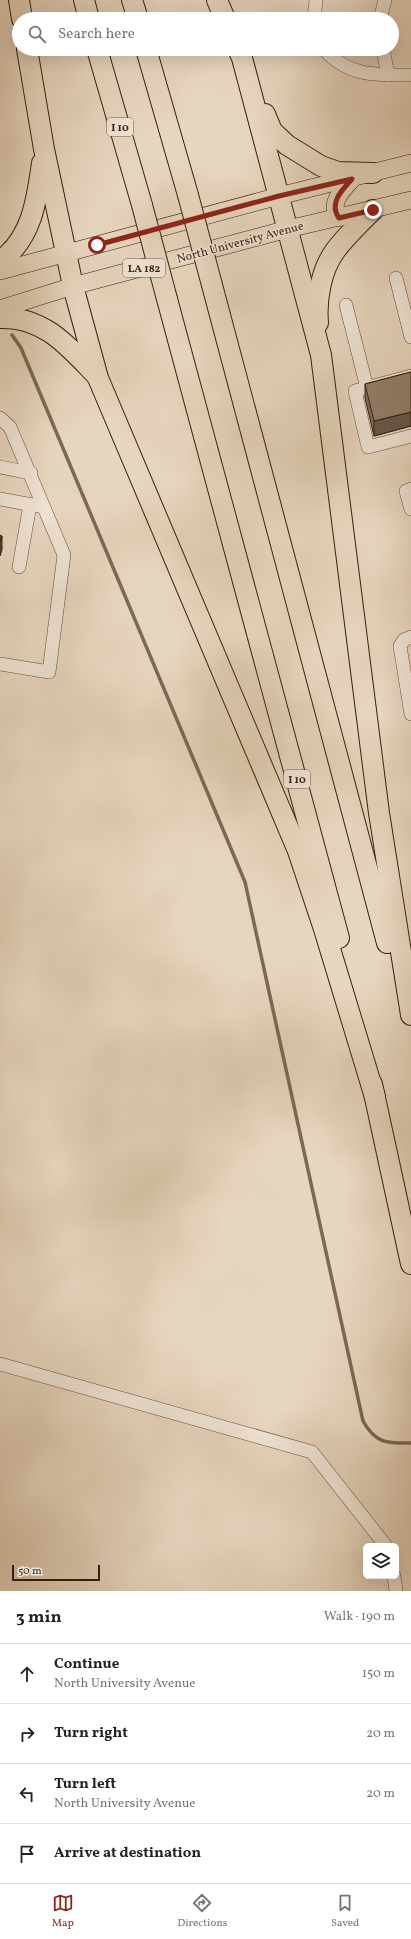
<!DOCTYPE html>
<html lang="en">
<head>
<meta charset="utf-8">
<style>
  :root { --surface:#fff; --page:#f2f2f2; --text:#222; --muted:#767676; --line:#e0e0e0; --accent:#8f2418 }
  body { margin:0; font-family:Vollkorn,serif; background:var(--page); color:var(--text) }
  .controls { position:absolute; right:12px; bottom:12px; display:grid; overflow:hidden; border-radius:6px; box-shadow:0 4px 16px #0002 }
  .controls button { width:36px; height:36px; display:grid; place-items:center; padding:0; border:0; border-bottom:1px solid var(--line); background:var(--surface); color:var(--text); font:20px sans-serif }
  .scale { position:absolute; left:12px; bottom:10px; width:88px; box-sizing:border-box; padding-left:4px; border:2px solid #351f10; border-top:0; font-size:11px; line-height:14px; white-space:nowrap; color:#351f10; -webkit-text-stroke:3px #efe4d5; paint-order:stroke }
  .stop { position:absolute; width:12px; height:12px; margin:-9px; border:3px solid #8f2418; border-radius:50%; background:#fff }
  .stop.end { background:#8f2418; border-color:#fff; box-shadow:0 1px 4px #0008 }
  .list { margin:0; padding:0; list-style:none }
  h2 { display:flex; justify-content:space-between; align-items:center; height:52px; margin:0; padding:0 16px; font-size:17px }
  h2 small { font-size:13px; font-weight:400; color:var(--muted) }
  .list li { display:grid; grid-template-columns:26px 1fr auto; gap:12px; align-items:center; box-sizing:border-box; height:60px; padding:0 16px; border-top:1px solid var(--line) }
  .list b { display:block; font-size:15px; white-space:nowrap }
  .list p { margin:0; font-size:13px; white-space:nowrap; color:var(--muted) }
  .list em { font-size:13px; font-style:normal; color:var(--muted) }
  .icon { flex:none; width:22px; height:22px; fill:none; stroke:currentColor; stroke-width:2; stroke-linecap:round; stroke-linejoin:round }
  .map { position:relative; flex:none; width:411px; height:1591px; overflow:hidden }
  .search { position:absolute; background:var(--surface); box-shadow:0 4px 16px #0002; left:12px; right:12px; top:12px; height:44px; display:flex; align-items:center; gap:10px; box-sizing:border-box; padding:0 14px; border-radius:22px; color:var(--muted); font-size:15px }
  .sheet { height:292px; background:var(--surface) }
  nav { display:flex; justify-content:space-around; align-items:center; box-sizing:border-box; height:56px; border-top:1px solid var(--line); background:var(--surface); font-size:11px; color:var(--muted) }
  nav a { display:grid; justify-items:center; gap:2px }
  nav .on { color:var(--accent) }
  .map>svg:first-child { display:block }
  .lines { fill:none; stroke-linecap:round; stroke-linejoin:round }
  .stream { stroke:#7b6856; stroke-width:3.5 }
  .minor-casing { stroke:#624d3c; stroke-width:14 }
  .major-casing { stroke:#351f10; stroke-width:18 }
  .highway-casing { stroke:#351f10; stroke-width:22 }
  .minor { stroke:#efe4d5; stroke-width:13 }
  .major { stroke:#e7d6bf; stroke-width:17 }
  .highway { stroke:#e7d6bf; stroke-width:20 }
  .highway-bridge-casing { stroke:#351f10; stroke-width:22; stroke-linecap:butt }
  .highway-bridge { stroke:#e7d6bf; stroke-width:20 }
  .wall { fill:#7e6c5c; stroke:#351f10 }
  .shaded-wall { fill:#66584b; stroke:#351f10 }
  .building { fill:#927e6b; stroke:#351f10 }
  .route { stroke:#8f2418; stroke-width:5 }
  .labels { text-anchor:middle; stroke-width:3; stroke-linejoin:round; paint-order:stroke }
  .shield { fill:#efe4d5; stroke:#6d5a4b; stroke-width:1 }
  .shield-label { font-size:11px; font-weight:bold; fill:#351f10 }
  .street-label { font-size:12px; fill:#351f10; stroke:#efe4d5 }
</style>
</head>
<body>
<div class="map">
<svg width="411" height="1591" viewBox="0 0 411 1591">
  <rect width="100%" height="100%" fill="#e7d6bf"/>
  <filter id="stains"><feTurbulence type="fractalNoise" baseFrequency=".005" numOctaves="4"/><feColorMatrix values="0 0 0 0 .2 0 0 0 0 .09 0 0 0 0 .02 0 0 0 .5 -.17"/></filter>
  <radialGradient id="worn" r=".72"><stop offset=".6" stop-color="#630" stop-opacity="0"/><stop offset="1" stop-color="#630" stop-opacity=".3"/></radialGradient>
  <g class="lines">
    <!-- stream -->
    <path class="stream" d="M12 335 21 348 245 882 363 1421C376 1444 387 1443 411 1443"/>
    <defs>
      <g id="minor">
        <polyline points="314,19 316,0"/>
        <polyline points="380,19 385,0"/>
        <path d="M324 49C348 77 377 75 411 75"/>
        <polyline points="383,49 388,75"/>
        <polyline points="396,278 411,337"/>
        <polyline points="346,305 367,388"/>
        <polyline points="411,376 355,391 368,447 411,436"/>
        <polyline points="0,418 10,427 64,555 49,672 0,664"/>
        <polyline points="0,467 31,473"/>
        <polyline points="411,489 406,491 411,509"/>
        <polyline points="0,499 38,506"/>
        <polyline points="19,567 30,505"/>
        <polyline points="411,637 404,640 400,646 411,714"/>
        <polyline points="0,1364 312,1452 386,1546"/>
        <polyline points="394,1576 396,1591"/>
      </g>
      <g id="major">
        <path d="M339 218C328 203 343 190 352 179"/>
        <polyline points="0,271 279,196 411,163"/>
        <polyline points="0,309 73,286 288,229 411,200"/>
      </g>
      <g id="highway">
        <polyline points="19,0 22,19"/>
        <polyline points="84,0 89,19"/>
        <polyline points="132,0 138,19"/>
        <polyline points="217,0 225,19"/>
        <polyline points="27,49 44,149 73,286 98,378 298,851 324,929 375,1097"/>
        <polyline points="97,49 142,205"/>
        <polyline points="146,49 188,195"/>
        <polyline points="238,49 242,58 321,355 379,813 411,1015"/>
        <polyline points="265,114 272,131 287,145 321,166 338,172 373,173"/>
        <path d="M0 261C32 239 37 199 42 163"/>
        <polyline points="212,285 387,943"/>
        <polyline points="167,299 339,938"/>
        <path d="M0 318C44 316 69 347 97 376"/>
        <path d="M318 323C316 300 321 270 335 251 346 236 360 223 373 210"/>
        <polyline points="372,1084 411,1264"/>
      </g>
    </defs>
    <!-- minor casing -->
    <use href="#minor" class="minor-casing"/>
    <!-- major casing -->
    <use href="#major" class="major-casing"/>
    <!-- highway casing -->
    <use href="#highway" class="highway-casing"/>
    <!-- minor -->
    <use href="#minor" class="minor"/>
    <!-- major -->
    <use href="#major" class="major"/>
    <!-- highway -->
    <use href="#highway" class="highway"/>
    <defs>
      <g id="highway-bridge">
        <polyline points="188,195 212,285"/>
        <polyline points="142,205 167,299"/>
      </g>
    </defs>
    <!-- highway-bridge casing -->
    <use href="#highway-bridge" class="highway-bridge-casing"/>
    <!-- highway-bridge -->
    <use href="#highway-bridge" class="highway-bridge"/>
  </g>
  <!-- wall -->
  <polygon class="wall" points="411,372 411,426 374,436 365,398 365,384"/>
  <!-- shaded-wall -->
  <g class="shaded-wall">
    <polygon points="411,412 411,426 374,436 374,421"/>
    <polygon points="2,536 2,550 0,556 0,541"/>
  </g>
  <!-- building -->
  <g class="building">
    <polygon points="411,372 411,412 374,421 365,384"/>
    <polygon points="0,535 2,536 0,541"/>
  </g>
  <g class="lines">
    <!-- route -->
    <path class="route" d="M97 245 279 196 352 179C343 189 328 203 339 218L373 210"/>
  </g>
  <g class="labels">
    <!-- shield labels -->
    <g class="shield">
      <rect x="107" y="118" width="26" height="18" rx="3"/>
      <rect x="123" y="259" width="42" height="18" rx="3"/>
      <rect x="284" y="770" width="26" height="18" rx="3"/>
    </g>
    <g class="shield-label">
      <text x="120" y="131">I 10</text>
      <text x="144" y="272">LA 182</text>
      <text x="297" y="783">I 10</text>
    </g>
    <!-- street labels -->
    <g class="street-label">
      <text transform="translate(240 242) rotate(-15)" y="4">North University Avenue</text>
    </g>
  </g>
  <rect width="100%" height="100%" filter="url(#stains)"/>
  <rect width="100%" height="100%" fill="url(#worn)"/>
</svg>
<div class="controls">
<button><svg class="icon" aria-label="layers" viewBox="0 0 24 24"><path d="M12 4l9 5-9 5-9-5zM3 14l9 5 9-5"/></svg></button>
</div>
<div class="scale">50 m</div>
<div class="stop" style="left:97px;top:245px"></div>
<div class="stop end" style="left:373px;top:210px"></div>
<div class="search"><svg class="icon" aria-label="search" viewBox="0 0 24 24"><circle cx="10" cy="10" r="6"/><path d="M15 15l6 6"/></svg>Search here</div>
</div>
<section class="sheet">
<h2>3 min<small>Walk · 190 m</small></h2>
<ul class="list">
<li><svg class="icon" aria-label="ahead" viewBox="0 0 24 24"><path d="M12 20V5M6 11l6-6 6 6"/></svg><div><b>Continue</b><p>North University Avenue</p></div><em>150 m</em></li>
<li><svg class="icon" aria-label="right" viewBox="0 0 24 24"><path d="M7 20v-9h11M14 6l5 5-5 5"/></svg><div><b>Turn right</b></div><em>20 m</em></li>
<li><svg class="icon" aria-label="left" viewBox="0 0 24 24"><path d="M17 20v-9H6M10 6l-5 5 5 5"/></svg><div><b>Turn left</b><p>North University Avenue</p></div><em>20 m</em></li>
<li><svg class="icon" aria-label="arrive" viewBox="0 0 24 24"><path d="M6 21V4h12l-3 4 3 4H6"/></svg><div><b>Arrive at destination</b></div></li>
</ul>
</section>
<nav>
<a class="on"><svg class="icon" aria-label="map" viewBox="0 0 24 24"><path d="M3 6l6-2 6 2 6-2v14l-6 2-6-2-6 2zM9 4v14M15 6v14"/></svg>Map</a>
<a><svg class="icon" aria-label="directions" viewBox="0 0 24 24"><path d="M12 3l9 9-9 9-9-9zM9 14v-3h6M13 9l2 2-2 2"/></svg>Directions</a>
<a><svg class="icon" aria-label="saved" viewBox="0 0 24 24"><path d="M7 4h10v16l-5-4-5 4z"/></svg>Saved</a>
</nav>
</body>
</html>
